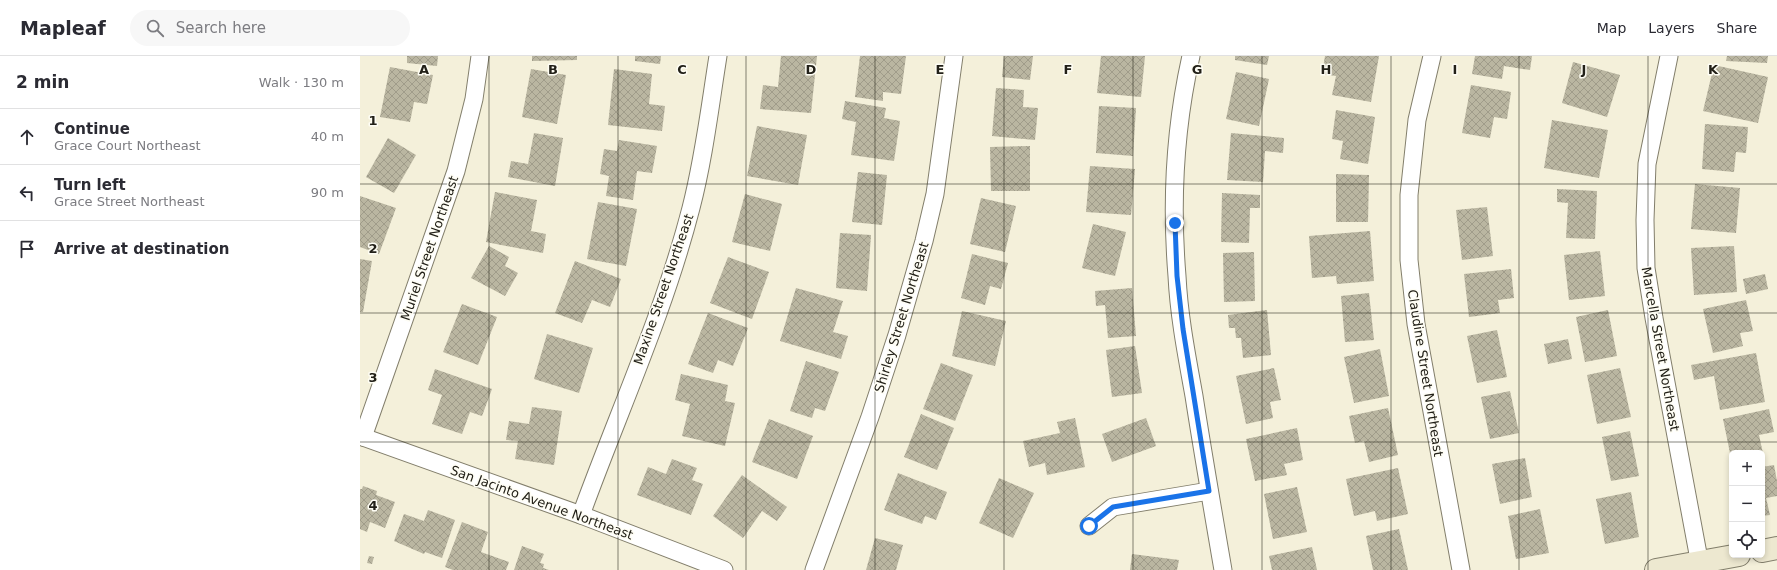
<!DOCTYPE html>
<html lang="en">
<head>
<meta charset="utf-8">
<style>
  :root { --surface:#fff; --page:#f7f7f7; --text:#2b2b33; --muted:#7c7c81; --line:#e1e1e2 }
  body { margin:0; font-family:"DejaVu Sans",sans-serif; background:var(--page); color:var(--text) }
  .controls { position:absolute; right:12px; bottom:12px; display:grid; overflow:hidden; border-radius:6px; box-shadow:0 2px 6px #0003 }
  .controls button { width:36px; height:36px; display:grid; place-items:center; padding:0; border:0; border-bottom:1px solid var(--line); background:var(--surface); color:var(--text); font:20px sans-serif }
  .stop { position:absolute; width:12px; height:12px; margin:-9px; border:3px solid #1a73e8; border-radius:50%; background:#fff }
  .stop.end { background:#1a73e8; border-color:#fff; box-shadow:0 1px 4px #0008 }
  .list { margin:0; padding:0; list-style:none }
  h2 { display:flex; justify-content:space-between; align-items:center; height:52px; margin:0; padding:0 16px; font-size:17px }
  h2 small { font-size:13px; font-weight:400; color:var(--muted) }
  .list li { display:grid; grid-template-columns:26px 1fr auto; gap:12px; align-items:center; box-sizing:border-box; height:56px; padding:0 16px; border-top:1px solid var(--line) }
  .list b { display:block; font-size:15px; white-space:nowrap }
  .list p { margin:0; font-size:13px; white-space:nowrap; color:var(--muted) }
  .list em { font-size:13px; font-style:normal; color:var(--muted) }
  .icon { flex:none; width:22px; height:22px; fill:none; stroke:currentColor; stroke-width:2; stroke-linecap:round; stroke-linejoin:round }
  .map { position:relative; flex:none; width:1417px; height:514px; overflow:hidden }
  header { display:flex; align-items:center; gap:24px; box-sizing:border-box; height:56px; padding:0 20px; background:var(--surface); border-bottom:1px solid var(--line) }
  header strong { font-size:19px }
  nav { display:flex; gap:22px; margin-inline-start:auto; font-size:14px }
  .search { width:280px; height:36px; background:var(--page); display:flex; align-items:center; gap:10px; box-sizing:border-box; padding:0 14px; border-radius:22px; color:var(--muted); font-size:15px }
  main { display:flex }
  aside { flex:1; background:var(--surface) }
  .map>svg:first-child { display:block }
  .building { fill:url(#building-cross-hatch) }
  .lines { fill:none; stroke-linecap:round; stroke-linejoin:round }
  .street-casing { stroke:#827e6b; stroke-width:19 }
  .secondary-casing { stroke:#827e6b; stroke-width:24 }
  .street { stroke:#fff; stroke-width:17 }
  .secondary { stroke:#ede8d0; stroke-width:22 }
  .route { stroke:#1a73e8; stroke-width:5 }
  .grid { fill:none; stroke:#222018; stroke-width:1; stroke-opacity:0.55 }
  .labels { text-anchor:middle; stroke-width:3; stroke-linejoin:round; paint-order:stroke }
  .street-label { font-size:13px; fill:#222018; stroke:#fefdf4 }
  .grid-label { font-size:13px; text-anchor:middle; font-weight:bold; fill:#222018; stroke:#fefdf4; stroke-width:3; stroke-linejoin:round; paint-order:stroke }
</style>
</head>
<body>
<header>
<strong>Mapleaf</strong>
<div class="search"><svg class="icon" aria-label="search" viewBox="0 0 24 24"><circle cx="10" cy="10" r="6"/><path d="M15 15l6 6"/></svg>Search here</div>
<nav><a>Map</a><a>Layers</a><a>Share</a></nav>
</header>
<main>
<aside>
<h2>2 min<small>Walk · 130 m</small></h2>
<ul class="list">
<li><svg class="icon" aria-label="ahead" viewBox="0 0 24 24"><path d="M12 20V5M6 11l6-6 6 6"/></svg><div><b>Continue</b><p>Grace Court Northeast</p></div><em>40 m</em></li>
<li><svg class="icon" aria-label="left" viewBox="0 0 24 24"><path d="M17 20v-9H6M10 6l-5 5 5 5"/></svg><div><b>Turn left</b><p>Grace Street Northeast</p></div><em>90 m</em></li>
<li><svg class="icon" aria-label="arrive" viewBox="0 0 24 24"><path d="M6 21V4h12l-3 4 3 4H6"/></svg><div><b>Arrive at destination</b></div></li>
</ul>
</aside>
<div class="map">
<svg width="1417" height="514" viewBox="0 0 1417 514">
  <defs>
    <pattern id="building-cross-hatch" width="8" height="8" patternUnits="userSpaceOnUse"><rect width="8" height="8" fill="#bab6a1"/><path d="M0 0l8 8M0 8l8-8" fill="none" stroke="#a09c8a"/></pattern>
  </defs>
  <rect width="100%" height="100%" fill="#f4f0da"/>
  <!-- building -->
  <g class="building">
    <polygon points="47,0 78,0 77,10 47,7"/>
    <polygon points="172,0 217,0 217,4 172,5"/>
    <polygon points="275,0 301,0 300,8 275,5"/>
    <polygon points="421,0 457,0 451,57 400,53 403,29 418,31"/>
    <polygon points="500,0 546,0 541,38 523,36 523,45 495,41"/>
    <polygon points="644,0 673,0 670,24 642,21"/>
    <polygon points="741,0 785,0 781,41 737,37"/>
    <polygon points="875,0 909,0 907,9 875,4"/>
    <polygon points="965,0 1019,0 1011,46 972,39 976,20 962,18"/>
    <polygon points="1115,0 1172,0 1170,14 1144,10 1142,23 1112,18"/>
    <polygon points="1367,0 1408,0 1407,7 1366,5"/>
    <polygon points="1213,6 1260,19 1247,61 1202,47"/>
    <polygon points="1354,9 1408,21 1398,67 1343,55"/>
    <polygon points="30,11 73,19 67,48 54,46 50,66 20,61"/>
    <polygon points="171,13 206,19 197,68 162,61"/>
    <polygon points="254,13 292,18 289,48 305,50 302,75 248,69"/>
    <polygon points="876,16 909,23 899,70 866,63"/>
    <polygon points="1111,29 1151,36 1147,63 1134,61 1130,82 1102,77"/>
    <polygon points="636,32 664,34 663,51 678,52 675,84 632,80"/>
    <polygon points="485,45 526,52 524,62 540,65 534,105 491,99 496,66 482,63"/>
    <polygon points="739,50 776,52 773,100 736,97"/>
    <polygon points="976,54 1015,61 1008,108 980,103 983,85 972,83"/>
    <polygon points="1192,64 1248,74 1239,122 1184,112"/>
    <polygon points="1345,68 1388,71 1386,97 1376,96 1374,116 1342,113"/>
    <polygon points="397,70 447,79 438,129 387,120"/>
    <polygon points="174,77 203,82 195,130 148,121 151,105 168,108"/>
    <polygon points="871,77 924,82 923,97 905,95 903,126 867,124"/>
    <polygon points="28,82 56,99 34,137 6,121"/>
    <polygon points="259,84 297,90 292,117 277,115 273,144 246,140 249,120 240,118 244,93 257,95"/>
    <polygon points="670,90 670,135 631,135 630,91"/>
    <polygon points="730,110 775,113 771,159 726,156"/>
    <polygon points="498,116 527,119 522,169 492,166"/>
    <polygon points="976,118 1009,119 1008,166 976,166"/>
    <polygon points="1335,128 1380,132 1376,177 1331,173"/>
    <polygon points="1197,133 1237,135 1235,183 1206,182 1208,147 1197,146"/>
    <polygon points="135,136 177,144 171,175 186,178 183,197 126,186"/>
    <polygon points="862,137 900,139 900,152 890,152 889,187 861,186"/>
    <polygon points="385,138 422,148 410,195 372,186"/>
    <polygon points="0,140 36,152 19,198 0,191"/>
    <polygon points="621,142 656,150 645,196 610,188"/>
    <polygon points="238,146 277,153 266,210 227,203"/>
    <polygon points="1127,151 1133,200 1102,204 1096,154"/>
    <polygon points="733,168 766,176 755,220 722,212"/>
    <polygon points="1010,175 1014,225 977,228 976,220 952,222 949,180"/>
    <polygon points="480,177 511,179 507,235 476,232"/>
    <polygon points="129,190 149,201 145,210 158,217 145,240 111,222"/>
    <polygon points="1374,190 1377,236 1334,239 1331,192"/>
    <polygon points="1240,195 1245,240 1209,244 1204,199"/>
    <polygon points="894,196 895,245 864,246 863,197"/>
    <polygon points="612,198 648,207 641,233 630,230 625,249 601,242"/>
    <polygon points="368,201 409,216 392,263 350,247"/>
    <polygon points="0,203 12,205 3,256 0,256"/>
    <polygon points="215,205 261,223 250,251 232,244 222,267 195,257"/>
    <polygon points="1151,213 1154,242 1138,244 1140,257 1109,261 1104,218"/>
    <polygon points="1405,218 1408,233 1386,238 1383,223"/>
    <polygon points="436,232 483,245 473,276 488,280 481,303 420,285"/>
    <polygon points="772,232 776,280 748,282 745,249 736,250 735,235"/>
    <polygon points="1009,237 1014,284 985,286 981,240"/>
    <polygon points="1386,244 1393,275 1380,277 1383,290 1353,297 1343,253"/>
    <polygon points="102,248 137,261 118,309 83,296"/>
    <polygon points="907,254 911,299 883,302 881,282 876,282 875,272 869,272 868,259"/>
    <polygon points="1248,254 1257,300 1225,306 1216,261"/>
    <polygon points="602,255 646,265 635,310 592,300"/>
    <polygon points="348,257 388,272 373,310 358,304 353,317 328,308"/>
    <polygon points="1137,274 1147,321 1117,327 1107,280"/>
    <polygon points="187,278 233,292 219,337 174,323"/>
    <polygon points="1208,283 1212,303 1188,308 1184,288"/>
    <polygon points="775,290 782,337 752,341 746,294"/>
    <polygon points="1020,293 1029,340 994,347 984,301"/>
    <polygon points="1396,297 1405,346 1360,354 1354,320 1334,324 1331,309"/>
    <polygon points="446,305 479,316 465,355 455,352 452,362 430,355"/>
    <polygon points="581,307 613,319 595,365 563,353"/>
    <polygon points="914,312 921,344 910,346 913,362 886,368 876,320"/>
    <polygon points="1260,312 1271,361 1237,368 1227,319"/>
    <polygon points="75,313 132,333 122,360 110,356 102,378 72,368 82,339 68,334"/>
    <polygon points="321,318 368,329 365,345 375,347 365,390 322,380 330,348 315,344"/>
    <polygon points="1150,335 1159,377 1130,383 1121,341"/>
    <polygon points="172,351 202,355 194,409 155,403 158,385 146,384 149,365 169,368"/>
    <polygon points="1028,352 1038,399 1009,406 1004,385 995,387 989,360"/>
    <polygon points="1409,353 1414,376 1399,379 1404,402 1402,402 1402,397 1372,397 1371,402 1363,363"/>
    <polygon points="561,358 594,372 577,414 544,401"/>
    <polygon points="715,362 725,411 687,419 685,407 669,411 663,385 700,377 697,366"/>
    <polygon points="786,362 796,390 752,406 742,378"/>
    <polygon points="409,363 453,380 437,423 392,406"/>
    <polygon points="937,372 943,404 924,408 927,419 895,425 886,383"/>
    <polygon points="1270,375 1279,420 1251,425 1242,381"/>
    <polygon points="1165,402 1172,441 1140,448 1132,408"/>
    <polygon points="312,403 337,412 332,424 343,428 331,459 277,439 288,411 306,418"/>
    <polygon points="1414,409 1417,425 1417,440 1406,442 1410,459 1402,460 1402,411"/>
    <polygon points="1038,412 1048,458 1017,465 1015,455 994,460 986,423"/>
    <polygon points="538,417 587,436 576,464 565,460 562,468 524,454"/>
    <polygon points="382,419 427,451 417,465 402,455 383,482 353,460"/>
    <polygon points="639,422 674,437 653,482 619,467"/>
    <polygon points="3,430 17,435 16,439 35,446 25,472 10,466 7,476 0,473 0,433 2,433"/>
    <polygon points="937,431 947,476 913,483 904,438"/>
    <polygon points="1271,436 1279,481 1245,488 1236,443"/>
    <polygon points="1180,453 1189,497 1156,503 1148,460"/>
    <polygon points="68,454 95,464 82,502 65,496 64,498 34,485 44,458 64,465"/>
    <polygon points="102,466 128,476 121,496 149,506 146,514 93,514 85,511"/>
    <polygon points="1039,473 1048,514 1013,514 1006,480"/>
    <polygon points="515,482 543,489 536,514 506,514"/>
    <polygon points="162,490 184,498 180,507 184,508 183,512 189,514 154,514"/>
    <polygon points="952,491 957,514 912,514 909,500"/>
    <polygon points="772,498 819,504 817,514 770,514"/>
    <polygon points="9,500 14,501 12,508 7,507"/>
  </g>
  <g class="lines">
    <defs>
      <g id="street">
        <path d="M831 0C815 71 811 147 817 220 819 261 827 301 834 340 843 398 853 456 863 514"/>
        <polyline points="1072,0 1057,64 1049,139 1049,204 1056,268 1101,514"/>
        <polyline points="1309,0 1287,108 1285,164 1286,212 1294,262 1341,514"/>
        <polyline points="0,380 221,459 364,514"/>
        <polyline points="3,381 96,115 114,43 120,0"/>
        <path d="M221 459C258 357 304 257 331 152 344 102 350 50 358 0"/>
        <polyline points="729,470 753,451 849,435"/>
        <polyline points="454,514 510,361 537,279 564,185 575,138 594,0"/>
      </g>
      <g id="secondary">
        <polyline points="1402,495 1417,492"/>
        <polyline points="1296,514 1379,499"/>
      </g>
    </defs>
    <!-- street casing -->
    <use href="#street" class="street-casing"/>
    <!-- secondary casing -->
    <use href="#secondary" class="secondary-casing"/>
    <!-- street -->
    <use href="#street" class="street"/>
    <!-- secondary -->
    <use href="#secondary" class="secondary"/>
  </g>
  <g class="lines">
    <!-- route -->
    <polyline class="route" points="729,470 753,451 849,435 823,273 817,220 815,167"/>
  </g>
  <!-- grid -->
  <path class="grid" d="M129 0V514M258 0V514M386 0V514M515 0V514M644 0V514M773 0V514M902 0V514M1031 0V514M1159 0V514M1288 0V514M0 128H1417M0 257H1417M0 386H1417"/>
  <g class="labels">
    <!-- street labels -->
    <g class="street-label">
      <text transform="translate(69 192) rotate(-71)" y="5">Muriel Street Northeast</text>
      <text transform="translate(303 233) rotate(-71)" y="5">Maxine Street Northeast</text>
      <text transform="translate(541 261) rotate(-73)" y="5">Shirley Street Northeast</text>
      <text transform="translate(1301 293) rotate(80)" y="5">Marcella Street Northeast</text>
      <text transform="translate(1066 317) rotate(81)" y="5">Claudine Street Northeast</text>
      <text transform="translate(182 446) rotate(20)" y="5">San Jacinto Avenue Northeast</text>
    </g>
  </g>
  <g class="grid-label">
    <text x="64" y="18">A</text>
    <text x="193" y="18">B</text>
    <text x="322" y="18">C</text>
    <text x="451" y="18">D</text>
    <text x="580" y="18">E</text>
    <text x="708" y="18">F</text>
    <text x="837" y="18">G</text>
    <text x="966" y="18">H</text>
    <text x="1095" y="18">I</text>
    <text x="1224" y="18">J</text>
    <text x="1353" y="18">K</text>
    <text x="13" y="69">1</text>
    <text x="13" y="197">2</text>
    <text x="13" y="326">3</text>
    <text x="13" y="454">4</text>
  </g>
</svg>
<div class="controls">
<button>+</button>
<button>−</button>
<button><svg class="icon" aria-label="locate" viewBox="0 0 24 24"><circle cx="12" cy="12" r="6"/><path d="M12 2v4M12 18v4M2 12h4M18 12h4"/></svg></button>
</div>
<div class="stop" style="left:729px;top:470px"></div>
<div class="stop end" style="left:815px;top:167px"></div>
</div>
</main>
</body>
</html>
